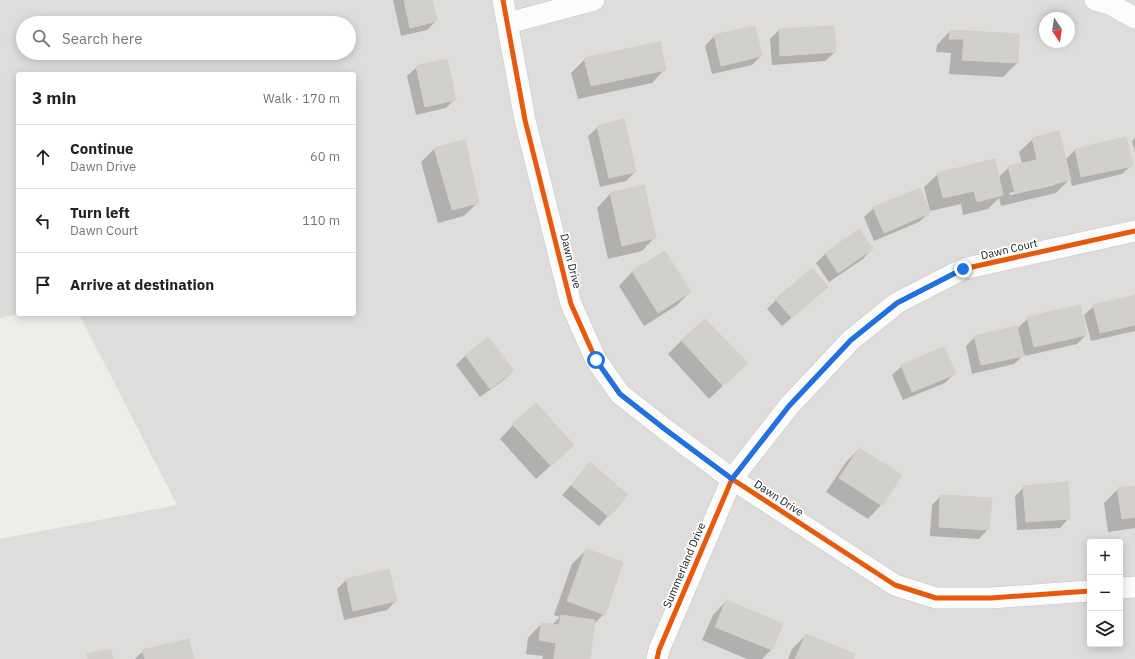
<!DOCTYPE html>
<html lang="en">
<head>
<meta charset="utf-8">
<style>
  :root { --surface:#fff; --page:#f6f6f6; --text:#202124; --muted:#757577; --line:#e0e0e0 }
  body { margin:0; font-family:"IBM Plex Sans",sans-serif; background:var(--page); color:var(--text) }
  .controls { position:absolute; right:12px; bottom:12px; display:grid; overflow:hidden; border-radius:4px; box-shadow:0 2px 10px #0003 }
  .controls button { width:36px; height:36px; display:grid; place-items:center; padding:0; border:0; border-bottom:1px solid var(--line); background:var(--surface); color:var(--text); font:20px sans-serif }
  .compass { position:absolute; left:1039px; top:12px; width:36px; height:36px; border-radius:50%; background:var(--surface); box-shadow:0 2px 10px #0003; rotate:167deg }
  .stop { position:absolute; width:12px; height:12px; margin:-9px; border:3px solid #1a73e8; border-radius:50%; background:#fff }
  .stop.end { background:#1a73e8; border-color:#fff; box-shadow:0 1px 4px #0008 }
  .list { margin:0; padding:0; list-style:none }
  h2 { display:flex; justify-content:space-between; align-items:center; height:52px; margin:0; padding:0 16px; font-size:17px }
  h2 small { font-size:13px; font-weight:400; color:var(--muted) }
  .list li { display:grid; grid-template-columns:26px 1fr auto; gap:12px; align-items:center; box-sizing:border-box; height:64px; padding:0 16px; border-top:1px solid var(--line) }
  .list b { display:block; font-size:15px; white-space:nowrap }
  .list p { margin:0; font-size:13px; white-space:nowrap; color:var(--muted) }
  .list em { font-size:13px; font-style:normal; color:var(--muted) }
  .icon { flex:none; width:22px; height:22px; fill:none; stroke:currentColor; stroke-width:2; stroke-linecap:round; stroke-linejoin:round }
  .map { position:relative; flex:none; width:1135px; height:659px; overflow:hidden }
  .search { position:absolute; background:var(--surface); box-shadow:0 2px 10px #0003; left:16px; top:16px; width:340px; height:44px; display:flex; align-items:center; gap:10px; box-sizing:border-box; padding:0 14px; border-radius:22px; color:var(--muted); font-size:15px }
  .panel { position:absolute; background:var(--surface); box-shadow:0 2px 10px #0003; left:16px; top:72px; width:340px; height:244px; border-radius:4px }
  .map>svg:first-child { display:block }
  .residential { fill:#dedddb; fill-rule:evenodd }
  .shadow { fill:#0003; fill-rule:evenodd }
  .building { fill:#d2d0cd; stroke:#d2cfcb }
  .lines { fill:none; stroke-linecap:round; stroke-linejoin:round }
  .minor-casing { stroke:#c6c5c4; stroke-width:22 }
  .minor { stroke:#fdfcfc; stroke-width:21 }
  .cycleway-casing { stroke:#fff; stroke-width:8 }
  .cycleway { stroke:#e8590c; stroke-width:5 }
  .route { stroke:#1a73e8; stroke-width:5 }
  .labels { text-anchor:middle; stroke-width:3.5; stroke-linejoin:round; paint-order:stroke }
  .street-label { font-size:11px; fill:#212121; stroke:#fff }
</style>
</head>
<body>
<div class="map">
<svg width="1135" height="659" viewBox="0 0 1135 659">
  <rect width="100%" height="100%" fill="#efedea"/>
  <!-- residential -->
  <path class="residential" d="M0 0H1135V659H0V539L177 505 79 314H354V74H18V314L0 318ZM1045 18H1069V42H1045ZM23 23H349V53H23ZM1090 542H1120V644H1090Z"/>
  <!-- shadow -->
  <g class="shadow">
    <polygon points="393,0 431,0 436,21 427,30 401,36"/>
    <polygon points="754,27 761,56 752,65 712,74 705,46 714,36"/>
    <polygon points="779,30 835,52 825,61 772,65 770,39"/>
    <polygon points="950,31 1018,35 1017,63 1003,77 949,74 951,53 936,52 937,45"/>
    <polygon points="585,59 665,69 652,83 578,99 571,73"/>
    <polygon points="417,67 455,99 446,108 416,115 407,76"/>
    <polygon points="598,127 635,172 626,181 600,187 588,136"/>
    <path d="M1125 138 1132 165 1122 174 1072 186 1070 179 1056 193 1001 206 999 198 988 209 963 215 961 204 930 211 924 187 938 174 998 178 1009 167 1022 164 1019 152 1033 139 1065 160 1075 150ZM1055 183V185L1010 195 1009 193Z"/>
    <polygon points="1135,138 1135,152 1132,141"/>
    <polygon points="434,149 478,202 464,216 438,223 421,162"/>
    <polygon points="644,187 655,237 642,251 608,259 597,208 610,194"/>
    <polygon points="874,208 929,213 919,222 874,241 864,217"/>
    <polygon points="859,231 872,249 863,259 829,282 816,263 825,254"/>
    <polygon points="664,252 690,292 676,306 644,326 619,286 632,272"/>
    <polygon points="817,296 782,326 767,309 776,300"/>
    <polygon points="1135,296 1135,331 1091,341 1084,315 1094,306"/>
    <polygon points="1028,318 1086,335 1077,344 1025,356 1025,354 1014,364 972,374 966,346 975,337 1017,329"/>
    <polygon points="488,339 513,371 504,380 480,397 456,365 465,356"/>
    <polygon points="682,340 733,376 709,399 668,354"/>
    <polygon points="902,366 954,374 945,383 903,400 892,375"/>
    <polygon points="513,425 559,458 536,479 500,439"/>
    <polygon points="859,449 881,505 868,519 826,492 846,462"/>
    <polygon points="590,464 627,495 599,526 562,495"/>
    <polygon points="1024,487 1069,518 1060,528 1017,530 1015,496"/>
    <polygon points="1135,487 1135,528 1108,532 1104,503 1118,489"/>
    <polygon points="941,496 988,529 979,539 930,536 932,505"/>
    <polygon points="586,550 604,614 593,625 589,659 542,659 543,656 526,654 528,638 541,624 552,625 560,617 554,615 572,564"/>
    <polygon points="389,570 396,601 387,610 344,620 337,589 346,580"/>
    <polygon points="726,601 782,624 771,650 762,659 747,659 702,640 713,615"/>
    <polygon points="806,635 852,659 788,659 792,649"/>
    <polygon points="143,651 193,659 135,659"/>
  </g>
  <!-- building -->
  <g class="building">
    <polygon points="404,0 432,0 437,21 410,28"/>
    <polygon points="755,26 762,56 721,66 714,35"/>
    <polygon points="834,26 836,52 780,56 779,29"/>
    <polygon points="950,30 1019,34 1018,63 962,60 964,39 949,39"/>
    <polygon points="660,42 666,70 591,86 584,58"/>
    <polygon points="447,59 456,100 425,107 416,66"/>
    <polygon points="624,119 636,172 609,178 597,126"/>
    <polygon points="1059,131 1071,180 1015,193 1008,166 1037,160 1032,138"/>
    <polygon points="1126,137 1133,166 1081,177 1075,149"/>
    <polygon points="465,140 479,203 452,210 434,148"/>
    <polygon points="995,159 1003,195 977,202 974,191 943,198 937,173"/>
    <polygon points="644,185 656,238 622,246 610,193"/>
    <polygon points="920,188 930,213 884,233 873,207"/>
    <polygon points="859,229 873,249 838,273 825,253"/>
    <polygon points="665,251 691,292 658,313 632,271"/>
    <polygon points="812,268 828,287 792,318 775,299"/>
    <polygon points="1135,295 1135,325 1100,333 1093,305"/>
    <polygon points="1080,305 1087,335 1034,347 1027,317"/>
    <polygon points="705,319 748,363 723,386 681,340"/>
    <polygon points="1017,326 1024,356 981,365 974,336"/>
    <polygon points="488,337 514,371 490,389 465,355"/>
    <polygon points="944,347 956,374 912,392 901,365"/>
    <polygon points="536,403 574,445 551,466 512,424"/>
    <polygon points="859,448 902,475 882,506 839,478"/>
    <polygon points="590,462 628,495 609,517 571,485"/>
    <polygon points="1068,482 1070,519 1026,522 1023,486"/>
    <polygon points="1135,486 1135,517 1122,519 1117,488"/>
    <polygon points="940,495 992,498 989,530 939,527"/>
    <polygon points="586,549 623,562 605,615 567,601"/>
    <polygon points="389,569 397,601 353,611 346,579"/>
    <polygon points="726,600 783,624 772,650 715,627"/>
    <polygon points="561,615 595,620 590,659 554,659 556,643 539,640 541,623 559,625"/>
    <polygon points="806,634 855,654 853,659 795,659"/>
    <polygon points="189,639 194,659 145,659 142,650"/>
    <polygon points="111,649 113,659 88,659 87,654"/>
  </g>
  <g class="lines">
    <defs>
      <g id="minor">
        <polyline points="503,0 525,120 571,304 596,360 620,394 666,430 732,479 895,585 936,598 991,598 1090,591"/>
        <polyline points="1095,0 1110,4 1135,18"/>
        <polyline points="508,23 594,0"/>
        <polyline points="1120,588 1135,587"/>
        <polyline points="657,659 659,650 732,479 789,406 851,340 897,303 963,269 1135,231"/>
      </g>
    </defs>
    <!-- minor casing -->
    <use href="#minor" class="minor-casing"/>
    <!-- minor -->
    <use href="#minor" class="minor"/>
    <defs>
      <g id="cycleway">
        <polyline points="503,0 525,120 571,304 596,360 620,394 666,430 732,479 895,585 936,598 991,598 1090,591"/>
        <polyline points="657,659 659,650 732,479 789,406 851,340 897,303 963,269 1135,231"/>
      </g>
    </defs>
    <!-- cycleway casing -->
    <use href="#cycleway" class="cycleway-casing"/>
    <!-- cycleway -->
    <use href="#cycleway" class="cycleway"/>
  </g>
  <g class="lines">
    <!-- route -->
    <polyline class="route" points="596,360 620,394 666,430 732,479 789,406 851,340 897,303 963,269"/>
  </g>
  <g class="labels">
    <!-- street labels -->
    <g class="street-label">
      <text transform="translate(1009 249) rotate(-13)" y="4">Dawn Court</text>
      <text transform="translate(571 261) rotate(76)" y="4">Dawn Drive</text>
      <text transform="translate(779 498) rotate(33)" y="4">Dawn Drive</text>
      <text transform="translate(684 565) rotate(-67)" y="4">Summerland Drive</text>
    </g>
  </g>
</svg>
<div class="controls">
<button>+</button>
<button>−</button>
<button><svg class="icon" aria-label="layers" viewBox="0 0 24 24"><path d="M12 4l9 5-9 5-9-5zM3 14l9 5 9-5"/></svg></button>
</div>
<svg class="compass" viewBox="-18 -18 36 36"><path d="M0-13l5 13h-10z" fill="#e53935"/><path d="M0 13l5-13h-10z" fill="#757577"/></svg>
<div class="stop" style="left:596px;top:360px"></div>
<div class="stop end" style="left:963px;top:269px"></div>
<div class="search"><svg class="icon" aria-label="search" viewBox="0 0 24 24"><circle cx="10" cy="10" r="6"/><path d="M15 15l6 6"/></svg>Search here</div>
<section class="panel">
<h2>3 min<small>Walk · 170 m</small></h2>
<ul class="list">
<li><svg class="icon" aria-label="ahead" viewBox="0 0 24 24"><path d="M12 20V5M6 11l6-6 6 6"/></svg><div><b>Continue</b><p>Dawn Drive</p></div><em>60 m</em></li>
<li><svg class="icon" aria-label="left" viewBox="0 0 24 24"><path d="M17 20v-9H6M10 6l-5 5 5 5"/></svg><div><b>Turn left</b><p>Dawn Court</p></div><em>110 m</em></li>
<li><svg class="icon" aria-label="arrive" viewBox="0 0 24 24"><path d="M6 21V4h12l-3 4 3 4H6"/></svg><div><b>Arrive at destination</b></div></li>
</ul>
</section>
</div>
</body>
</html>
